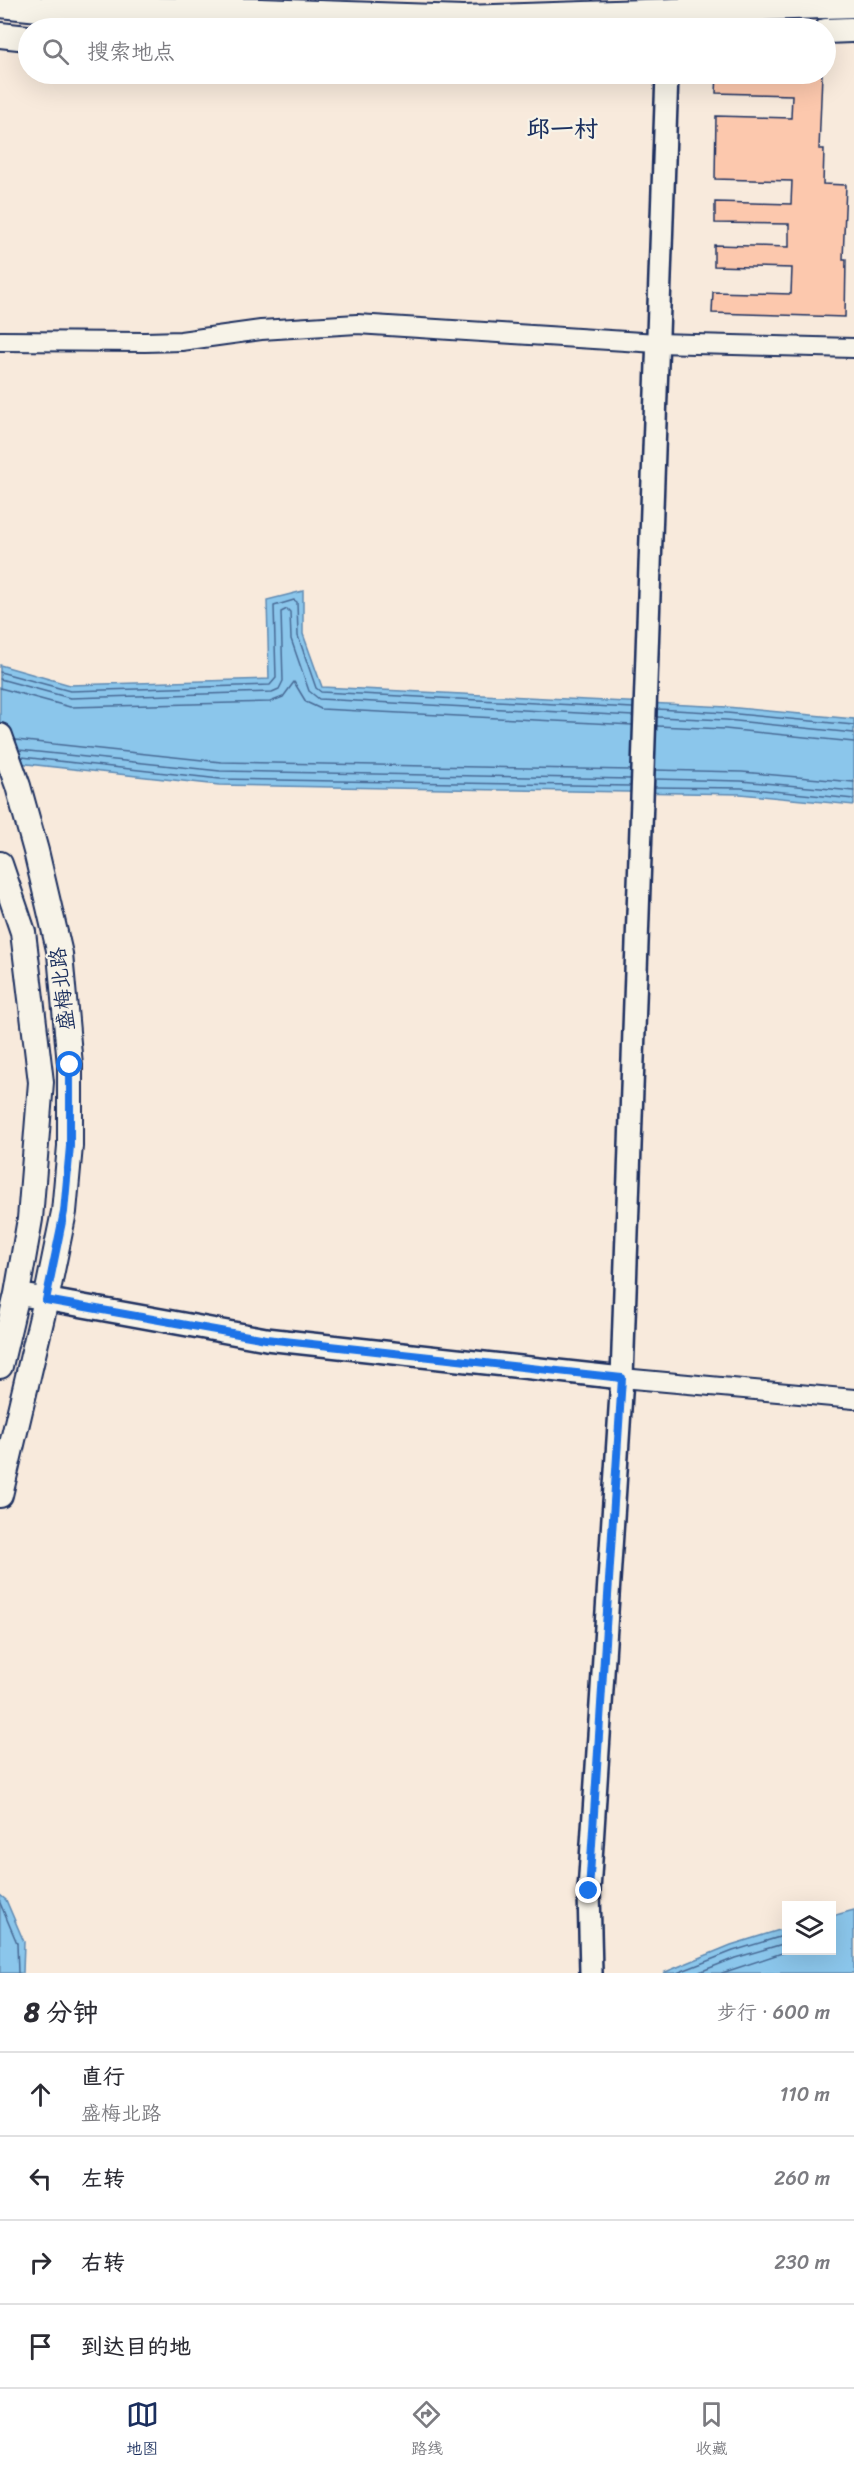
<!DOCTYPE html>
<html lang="zh">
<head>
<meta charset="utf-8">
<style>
  :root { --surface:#fff; --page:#f7f7f7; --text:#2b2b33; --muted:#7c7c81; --line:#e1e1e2; --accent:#1b2f5e }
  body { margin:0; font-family:Sriracha,"LXGW WenKai TC",sans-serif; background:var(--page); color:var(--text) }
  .controls { position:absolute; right:18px; bottom:18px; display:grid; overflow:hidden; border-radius:0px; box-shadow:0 6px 24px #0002 }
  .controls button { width:54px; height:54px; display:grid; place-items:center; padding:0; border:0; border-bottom:2px solid var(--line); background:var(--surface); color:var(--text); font:30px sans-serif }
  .stop { position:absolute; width:18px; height:18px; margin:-14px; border:4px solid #1a73e8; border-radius:50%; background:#fff }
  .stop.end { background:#1a73e8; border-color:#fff; box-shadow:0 2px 6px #0008 }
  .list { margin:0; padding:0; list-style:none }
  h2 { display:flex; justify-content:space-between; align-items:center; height:78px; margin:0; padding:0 24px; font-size:26px }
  h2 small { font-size:20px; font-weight:400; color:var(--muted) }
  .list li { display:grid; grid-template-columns:39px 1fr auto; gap:18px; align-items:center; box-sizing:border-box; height:84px; padding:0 24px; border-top:2px solid var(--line) }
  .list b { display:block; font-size:22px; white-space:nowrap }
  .list p { margin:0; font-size:20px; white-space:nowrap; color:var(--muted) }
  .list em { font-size:20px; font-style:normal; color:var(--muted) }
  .icon { flex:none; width:33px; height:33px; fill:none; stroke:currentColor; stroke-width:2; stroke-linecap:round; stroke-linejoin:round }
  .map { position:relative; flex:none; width:854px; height:1973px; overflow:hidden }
  .search { position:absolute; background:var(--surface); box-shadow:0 6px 24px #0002; left:18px; right:18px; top:18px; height:66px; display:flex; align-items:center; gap:15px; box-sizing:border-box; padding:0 21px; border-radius:33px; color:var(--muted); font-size:22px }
  .sheet { height:414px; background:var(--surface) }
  nav { display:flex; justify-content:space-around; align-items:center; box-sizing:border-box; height:84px; border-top:2px solid var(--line); background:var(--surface); font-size:16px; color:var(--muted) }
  nav a { display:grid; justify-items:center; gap:3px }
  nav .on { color:var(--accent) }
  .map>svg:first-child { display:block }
  .water { fill:#8bc6eb; stroke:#5e8ab3; stroke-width:1.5 }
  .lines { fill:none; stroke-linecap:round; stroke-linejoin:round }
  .shore { stroke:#486b96; stroke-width:1.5 }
  .building { fill:#fcc8ad; stroke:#1b2f5e; stroke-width:1.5 }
  .minor-casing { stroke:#1b2f5e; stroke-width:22 }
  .tertiary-casing { stroke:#1b2f5e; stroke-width:26 }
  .secondary-casing { stroke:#1b2f5e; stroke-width:28 }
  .minor { stroke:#f7f3e8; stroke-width:18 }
  .tertiary { stroke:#f7f3e8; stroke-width:21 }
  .secondary { stroke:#f7f3e8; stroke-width:24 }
  .route { stroke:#1a73e8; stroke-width:8 }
  .labels { text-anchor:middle; stroke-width:4.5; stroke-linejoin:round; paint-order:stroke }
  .street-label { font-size:21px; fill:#1b2f5e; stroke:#f7f3e8 }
  .quarter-label { font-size:24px; font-weight:bold; fill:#1b2f5e; stroke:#f7f3e8 }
</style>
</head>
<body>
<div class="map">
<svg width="854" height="1973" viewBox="0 0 854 1973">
  <rect width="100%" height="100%" fill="#f8eadc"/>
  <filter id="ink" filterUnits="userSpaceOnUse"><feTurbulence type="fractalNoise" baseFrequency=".0167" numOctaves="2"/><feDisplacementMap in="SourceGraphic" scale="12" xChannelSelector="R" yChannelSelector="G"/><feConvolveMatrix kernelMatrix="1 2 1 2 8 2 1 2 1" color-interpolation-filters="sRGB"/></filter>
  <g filter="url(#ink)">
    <!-- water -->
    <g class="water">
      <polygon points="303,591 303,634 322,687 727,707 854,719 854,805 740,794 219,785 0,761 0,665 70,685 269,679 267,600"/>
      <polygon points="0,1895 6,1900 24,1942 23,1973 0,1973"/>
      <polygon points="854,1910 854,1973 663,1973 731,1945 786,1928 786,1950 832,1950 832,1916"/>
    </g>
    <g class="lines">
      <!-- shore -->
      <g class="shore">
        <polyline points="0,672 70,691 270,685 276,678 274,606 294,600 297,602 298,636 316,688 321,692 633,708"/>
        <polyline points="0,679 70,698 272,692 279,689 283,681 281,612 287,609 290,612 291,639 309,691 319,699 633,716"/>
        <polyline points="0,688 70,707 270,702 283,697 294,682 306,702 321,709 633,725"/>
        <polyline points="657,709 727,713 854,725"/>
        <polyline points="657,717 726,720 854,733"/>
        <polyline points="657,726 725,729 854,742"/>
        <polyline points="16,740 221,762 631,770"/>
        <polyline points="19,750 220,771 631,779"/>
        <polyline points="22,757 220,779 630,786"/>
        <polyline points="655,770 742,772 854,782"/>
        <polyline points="655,779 741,781 854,791"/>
        <polyline points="654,787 741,788 854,799"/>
        <polyline points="0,1903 17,1943 18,1973"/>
        <polyline points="677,1973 733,1951 786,1935"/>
        <polyline points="697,1973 735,1958 786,1943"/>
        <polyline points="722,1973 791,1950"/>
      </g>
    </g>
    <!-- building -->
    <polygon class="building" points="717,74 822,74 819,149 824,149 823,184 846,185 843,259 846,259 845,317 712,313 713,292 791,294 792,268 714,266 714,245 789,247 789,224 715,223 715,202 791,204 792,181 715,179 716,116 791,118 792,95 716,93"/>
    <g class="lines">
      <defs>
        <g id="minor">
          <polyline points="0,341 145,342 181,341 261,330 357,324 657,343 854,348"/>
          <polyline points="622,1378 854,1399"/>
        </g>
        <g id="tertiary">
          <polyline points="17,1294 266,1339 622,1378"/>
          <polyline points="591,1973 589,1891 622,1378 667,74"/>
        </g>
        <g id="secondary">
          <polyline points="0,5 39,9 260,11 464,18 854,5"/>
          <polyline points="826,31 851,30"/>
          <polyline points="0,35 28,38"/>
          <polyline points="0,736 18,786 36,851 60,954 70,1065 70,1146 64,1212 46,1300 0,1495"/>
          <polyline points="0,864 23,932 41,1082 30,1219 17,1294 0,1366"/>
        </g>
      </defs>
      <!-- minor casing -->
      <use href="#minor" class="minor-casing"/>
      <!-- tertiary casing -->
      <use href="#tertiary" class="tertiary-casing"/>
      <!-- secondary casing -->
      <use href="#secondary" class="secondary-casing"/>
      <!-- minor -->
      <use href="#minor" class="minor"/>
      <!-- tertiary -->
      <use href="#tertiary" class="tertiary"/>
      <!-- secondary -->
      <use href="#secondary" class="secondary"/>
    </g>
  </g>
  <g class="lines" filter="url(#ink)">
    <!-- route -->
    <polyline class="route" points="70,1065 70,1146 64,1212 46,1300 266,1339 622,1378 589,1891"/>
  </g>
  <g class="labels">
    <!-- street labels -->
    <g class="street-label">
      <text transform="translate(62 989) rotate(-97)" y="7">盛梅北路</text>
    </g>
    <!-- quarter labels -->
    <g class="quarter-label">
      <text x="562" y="137">邱一村</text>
    </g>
  </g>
</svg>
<div class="controls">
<button><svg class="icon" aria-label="layers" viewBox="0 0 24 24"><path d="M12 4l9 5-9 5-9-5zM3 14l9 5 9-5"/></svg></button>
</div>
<div class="stop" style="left:70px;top:1065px"></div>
<div class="stop end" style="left:589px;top:1891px"></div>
<div class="search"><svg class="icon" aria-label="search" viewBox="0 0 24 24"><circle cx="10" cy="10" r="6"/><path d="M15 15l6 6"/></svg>搜索地点</div>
</div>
<section class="sheet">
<h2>8 分钟<small>步行 · 600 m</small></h2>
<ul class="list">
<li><svg class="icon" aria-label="ahead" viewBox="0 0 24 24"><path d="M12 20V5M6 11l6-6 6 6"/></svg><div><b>直行</b><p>盛梅北路</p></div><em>110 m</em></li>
<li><svg class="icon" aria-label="left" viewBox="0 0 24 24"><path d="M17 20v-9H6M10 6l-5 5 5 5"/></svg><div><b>左转</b></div><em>260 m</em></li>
<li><svg class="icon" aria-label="right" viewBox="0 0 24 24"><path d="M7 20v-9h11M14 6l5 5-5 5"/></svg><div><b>右转</b></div><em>230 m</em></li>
<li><svg class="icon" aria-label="arrive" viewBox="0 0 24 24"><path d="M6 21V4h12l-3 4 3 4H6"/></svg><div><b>到达目的地</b></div></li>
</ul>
</section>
<nav>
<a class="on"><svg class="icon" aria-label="map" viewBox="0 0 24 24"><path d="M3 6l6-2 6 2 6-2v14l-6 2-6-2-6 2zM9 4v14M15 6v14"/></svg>地图</a>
<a><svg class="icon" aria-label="directions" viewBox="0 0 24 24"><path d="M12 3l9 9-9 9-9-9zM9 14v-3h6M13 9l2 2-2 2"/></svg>路线</a>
<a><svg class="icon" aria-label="saved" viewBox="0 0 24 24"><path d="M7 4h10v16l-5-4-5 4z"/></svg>收藏</a>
</nav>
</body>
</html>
